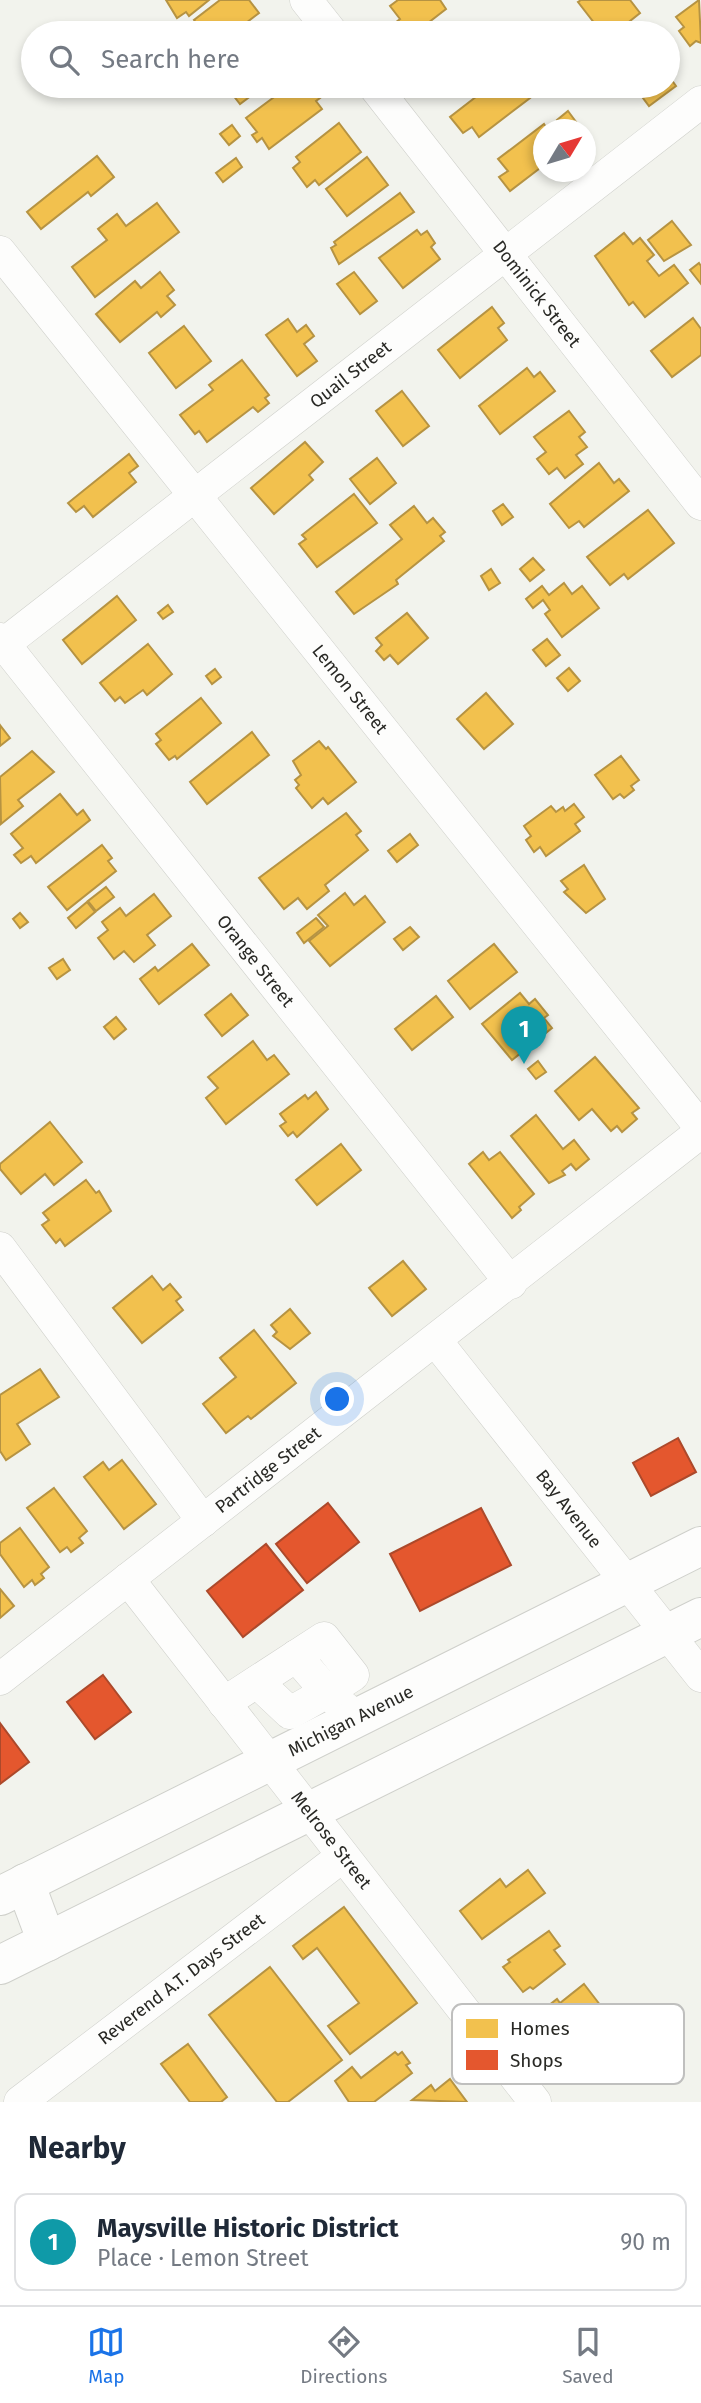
<!DOCTYPE html>
<html lang="en">
<head>
<meta charset="utf-8">
<style>
  :root { --surface:#fff; --page:#f2f2f3; --text:#1f2937; --muted:#747a83; --line:#e0e1e3; --accent:#1a73e8 }
  body { margin:0; font-family:"Fira Sans",sans-serif; background:var(--page); color:var(--text) }
  .compass { position:absolute; left:533px; top:119px; width:63px; height:63px; border-radius:50%; background:var(--surface); box-shadow:0 4px 10px #0003; rotate:52deg }
  .you { position:absolute; left:338px; top:1400px; width:24px; height:24px; margin:-18px; border:5px solid #fff; border-radius:50%; background:#1a73e8; box-shadow:0 0 0 10px #1a73e833 }
  .badge { display:grid; place-items:center; width:46px; height:46px; border-radius:50%; background:var(--accent); color:#fff; font-size:23px; font-weight:700 }
  .pin { position:absolute; translate:-50% -58px; filter:drop-shadow(0 2px 4px #0008) }
  .pin::after { content:''; position:absolute; top:37px; width:24px; height:21px; background:inherit; clip-path:polygon(0 0,100% 0,50% 100%) }
  .list { margin:0; padding:0; list-style:none }
  h2 { display:flex; justify-content:space-between; align-items:center; height:91px; margin:0; padding:0 28px; font-size:30px }
  h2 small { font-size:23px; font-weight:400; color:var(--muted) }
  .list li { display:grid; grid-template-columns:46px 1fr auto; gap:21px; align-items:center; box-sizing:border-box; height:98px; margin:0 14px 14px; padding:0 14px; border:2px solid var(--line); border-radius:14px }
  .list b { display:block; font-size:26px; white-space:nowrap }
  .list p { margin:0; font-size:23px; white-space:nowrap; color:var(--muted) }
  .list em { font-size:23px; font-style:normal; color:var(--muted) }
  .icon { flex:none; width:38px; height:38px; fill:none; stroke:currentColor; stroke-width:2; stroke-linecap:round; stroke-linejoin:round }
  .map { position:relative; flex:none; width:701px; height:2102px; overflow:hidden }
  .search { position:absolute; background:var(--surface); box-shadow:0 4px 10px #0003; left:21px; right:21px; top:21px; height:77px; display:flex; align-items:center; gap:18px; box-sizing:border-box; padding:0 24px; border-radius:38px; color:var(--muted); font-size:26px }
  .sheet { height:203px; background:var(--surface) }
  nav { display:flex; justify-content:space-around; align-items:center; box-sizing:border-box; height:98px; border-top:2px solid var(--line); background:var(--surface); font-size:19px; color:var(--muted) }
  nav a { display:grid; justify-items:center; gap:4px }
  nav .on { color:var(--accent) }
  .map>svg:first-child { display:block }
  .homes { fill:#f2c14e; stroke:#b69342; stroke-width:2 }
  .shops { fill:#e4572e; stroke:#ac492b; stroke-width:2 }
  .lines { fill:none; stroke-linecap:round; stroke-linejoin:round }
  .minor-casing { stroke:#cfd0cb; stroke-width:33 }
  .major-casing { stroke:#cfd0cb; stroke-width:40 }
  .minor { stroke:#fdfdfc; stroke-width:32 }
  .major { stroke:#fdfdfc; stroke-width:38 }
  .labels { text-anchor:middle; stroke-width:7; stroke-linejoin:round; paint-order:stroke }
  .street-label { font-size:18px; fill:#292925; stroke:#fff }
  .key { fill:#fff; stroke:#bfbfbe; stroke-width:2 }
  .key-label { font-size:19px; fill:#292925 }
</style>
</head>
<body>
<div class="map">
<svg width="701" height="2102" viewBox="0 0 701 2102">
  <rect width="100%" height="100%" fill="#f2f3ed"/>
  <!-- homes -->
  <g class="homes">
    <polygon points="166,0 209,0 189,16 186,12 177,18"/>
    <polygon points="220,0 249,0 259,13 233,33 187,33 198,25 194,20"/>
    <polygon points="398,0 440,0 446,9 415,33 388,33 386,30 400,19 390,6"/>
    <polygon points="581,0 630,0 640,13 615,33 602,33 578,2"/>
    <polygon points="699,0 701,43 696,41 690,46 679,31 684,27 676,17"/>
    <polygon points="668,75 676,86 649,106 634,86 668,86"/>
    <polygon points="226,86 264,86 240,104"/>
    <polygon points="289,86 310,86 320,98 316,101 322,109 269,149 262,138 257,142 252,135 257,132 246,118"/>
    <polygon points="490,86 520,86 530,98 479,137 472,127 463,133 450,117"/>
    <polygon points="568,111 582,130 564,130 557,120"/>
    <polygon points="339,123 361,152 319,185 315,180 307,187 293,168 300,162 296,157"/>
    <polygon points="544,124 548,130 544,130 544,165 510,191 499,177 508,171 498,159"/>
    <polygon points="232,125 240,136 229,145 220,134"/>
    <polygon points="97,156 114,177 91,196 88,192 41,229 27,212"/>
    <polygon points="367,157 388,185 347,216 326,189"/>
    <polygon points="236,158 242,167 223,182 216,173"/>
    <polygon points="400,193 414,212 339,264 331,248 336,245 334,242"/>
    <polygon points="157,203 179,232 95,297 72,267 107,240 98,229 117,214 126,226"/>
    <polygon points="672,221 691,245 664,261 648,240"/>
    <polygon points="417,230 421,235 427,231 435,243 431,247 440,259 403,288 379,258"/>
    <polygon points="624,233 633,244 640,238 654,255 647,261 659,276 674,265 688,283 645,317 633,302 629,305 595,256"/>
    <polygon points="699,263 701,266 701,284 690,270"/>
    <polygon points="160,272 174,290 167,296 175,305 161,317 157,312 120,342 96,314 135,281 141,288"/>
    <polygon points="354,272 377,301 360,314 337,284"/>
    <polygon points="492,307 504,323 498,328 507,340 460,378 438,350"/>
    <polygon points="693,318 701,329 701,355 672,377 651,351"/>
    <polygon points="288,319 297,332 306,325 314,336 304,344 317,361 297,376 266,335"/>
    <polygon points="184,326 211,361 176,388 149,353"/>
    <polygon points="242,360 269,395 265,398 269,403 258,412 253,407 207,442 199,431 195,434 180,415 213,390 209,385"/>
    <polygon points="527,368 534,377 540,372 555,391 500,434 479,406"/>
    <polygon points="402,391 429,426 403,446 376,411"/>
    <polygon points="569,411 585,432 579,437 587,447 576,455 583,464 565,478 557,468 549,474 537,459 546,452 534,437"/>
    <polygon points="305,442 323,462 309,475 313,480 274,514 251,488"/>
    <polygon points="129,454 138,466 129,473 136,482 93,517 84,506 76,512 68,503"/>
    <polygon points="377,458 396,483 370,504 350,479"/>
    <polygon points="599,463 614,483 619,479 629,491 584,527 579,521 569,528 550,504"/>
    <polygon points="354,494 377,523 317,567 299,544 306,539 302,535"/>
    <polygon points="503,504 513,517 502,525 493,511"/>
    <polygon points="414,506 427,523 433,518 445,532 440,536 444,541 396,580 398,584 354,614 336,592 402,539 390,525"/>
    <polygon points="648,510 674,543 628,579 624,574 610,585 587,557"/>
    <polygon points="533,558 544,570 530,581 520,569"/>
    <polygon points="491,569 500,583 489,590 481,576"/>
    <polygon points="564,583 572,594 582,586 599,608 562,637 545,614 550,610 543,600 533,608 526,599 542,586 549,595"/>
    <polygon points="117,596 136,620 82,664 63,640"/>
    <polygon points="168,605 173,612 163,619 158,613"/>
    <polygon points="407,613 428,638 398,664 390,655 384,660 376,651 382,645 376,638"/>
    <polygon points="547,639 560,655 546,666 533,650"/>
    <polygon points="148,644 172,674 147,695 143,690 125,703 120,697 115,701 100,683"/>
    <polygon points="569,668 580,681 568,691 557,678"/>
    <polygon points="215,669 221,677 212,684 206,676"/>
    <polygon points="486,693 513,724 484,749 457,719"/>
    <polygon points="201,698 221,723 177,759 175,756 169,760 156,744 161,740 156,734"/>
    <polygon points="0,725 10,738 0,746"/>
    <polygon points="252,732 269,755 207,804 190,782"/>
    <polygon points="319,741 326,749 328,747 356,782 328,804 323,798 312,808 296,788 299,785 295,780 301,775 293,761"/>
    <polygon points="32,751 54,772 18,800 23,806 1,824 0,777"/>
    <polygon points="621,756 639,780 631,786 634,790 624,798 620,794 613,799 595,775"/>
    <polygon points="60,794 77,815 83,810 90,820 36,863 31,856 21,863 14,855 23,848 11,834"/>
    <polygon points="574,804 584,817 575,824 580,831 546,856 540,847 534,852 526,840 531,836 524,826 551,806 556,812 563,807 565,811"/>
    <polygon points="346,813 361,831 356,835 368,850 325,885 329,891 307,909 298,898 284,909 259,878"/>
    <polygon points="410,834 418,845 397,862 388,851"/>
    <polygon points="102,845 112,858 108,861 116,871 67,910 48,887"/>
    <polygon points="584,865 605,899 586,913 564,892 568,889 561,881"/>
    <polygon points="106,887 114,897 96,911 88,901"/>
    <polygon points="345,893 354,905 365,896 385,922 330,966 309,941 328,926 318,915"/>
    <polygon points="154,894 171,916 147,935 155,945 134,962 124,951 114,959 98,938 108,930 102,922 120,908 126,916"/>
    <polygon points="87,902 95,912 76,928 68,918"/>
    <polygon points="20,913 28,922 20,928 13,919"/>
    <polygon points="316,918 324,927 304,943 297,933"/>
    <polygon points="410,927 419,937 403,950 394,939"/>
    <polygon points="192,944 209,965 159,1004 140,979 155,967 158,971"/>
    <polygon points="494,944 517,972 470,1009 448,981"/>
    <polygon points="63,959 70,970 57,979 49,968"/>
    <polygon points="520,993 529,1004 535,999 548,1015 544,1018 552,1028 512,1060 482,1024"/>
    <polygon points="231,994 248,1015 222,1036 205,1015"/>
    <polygon points="436,996 453,1017 412,1050 395,1029"/>
    <polygon points="116,1017 126,1029 114,1039 104,1027"/>
    <polygon points="253,1041 267,1060 274,1055 289,1074 226,1124 206,1098 218,1088 208,1077"/>
    <polygon points="595,1057 639,1108 632,1113 637,1119 622,1132 617,1126 611,1131 592,1109 579,1120 555,1091"/>
    <polygon points="538,1061 546,1072 536,1079 528,1069"/>
    <polygon points="316,1092 328,1109 297,1137 293,1132 288,1136 280,1126 286,1122 280,1114 305,1095 308,1099"/>
    <polygon points="536,1115 563,1149 574,1140 589,1159 576,1170 571,1164 562,1171 565,1175 549,1183 511,1136"/>
    <polygon points="50,1122 82,1162 54,1185 45,1174 21,1194 0,1169 0,1164"/>
    <polygon points="341,1144 361,1170 317,1205 296,1180"/>
    <polygon points="483,1152 489,1160 500,1152 534,1194 519,1207 521,1210 512,1218 469,1164"/>
    <polygon points="86,1180 96,1193 99,1191 111,1211 65,1246 60,1239 56,1243 42,1225 49,1220 43,1213"/>
    <polygon points="403,1261 426,1289 392,1316 369,1288"/>
    <polygon points="152,1276 163,1290 170,1284 181,1297 176,1301 183,1310 142,1343 113,1308"/>
    <polygon points="290,1309 310,1333 290,1349 273,1336 277,1332 271,1325"/>
    <polygon points="254,1330 296,1383 251,1419 248,1416 226,1433 203,1404 236,1377 220,1358"/>
    <polygon points="40,1369 59,1397 17,1424 30,1444 6,1460 0,1451 0,1395"/>
    <polygon points="122,1460 156,1504 124,1529 84,1477 103,1462 109,1470"/>
    <polygon points="54,1488 87,1531 79,1538 83,1543 71,1552 67,1547 60,1552 27,1508"/>
    <polygon points="20,1528 49,1567 41,1574 44,1578 35,1585 32,1580 24,1587 0,1554 0,1543"/>
    <polygon points="0,1589 14,1606 0,1618"/>
    <polygon points="528,1870 545,1893 482,1939 460,1911 500,1879 506,1887"/>
    <polygon points="344,1907 417,2003 350,2054 328,2026 359,2003 317,1948 303,1959 293,1946"/>
    <polygon points="549,1931 560,1946 554,1950 565,1964 533,1989 530,1987 523,1992 503,1967 510,1962 508,1960"/>
    <polygon points="270,1967 342,2060 288,2102 277,2102 209,2015"/>
    <polygon points="584,1984 604,2010 579,2030 581,2033 573,2039 570,2036 562,2042 539,2013 557,1999 560,2003"/>
    <polygon points="188,2044 227,2097 221,2102 190,2102 161,2064"/>
    <polygon points="395,2052 398,2055 402,2052 410,2063 406,2065 412,2073 374,2102 349,2102 335,2081 352,2067 361,2078"/>
    <polygon points="450,2079 467,2102 412,2100 431,2085 435,2091"/>
  </g>
  <!-- shops -->
  <g class="shops">
    <polygon points="678,1438 696,1472 651,1496 633,1463"/>
    <polygon points="328,1503 359,1542 307,1583 276,1544"/>
    <polygon points="481,1508 511,1565 420,1611 390,1554"/>
    <polygon points="266,1544 303,1590 243,1637 207,1591"/>
    <polygon points="103,1675 131,1712 95,1739 67,1702"/>
    <polygon points="0,1723 29,1762 0,1784"/>
  </g>
  <g class="lines">
    <defs>
      <g id="minor">
        <polyline points="306,0 332,33"/>
        <path id="s1" d="M374 86 701 504"/>
        <path id="s2" d="M0 252 701 1128"/>
        <path id="s3" d="M0 639 511 1283"/>
        <path id="s4" d="M0 647 701 102"/>
        <polyline points="0,1248 203,1521"/>
        <path id="s5" d="M436 1341 701 1676"/>
        <path id="s6" d="M128 1579 535 2102"/>
        <path id="s7" d="M0 1679 701 1132"/>
        <polyline points="257,1682 290,1713 327,1692 296,1656"/>
        <polyline points="224,1703 324,1638 353,1675 327,1692 356,1718"/>
        <path id="s8" d="M20 2102 343 1856"/>
      </g>
      <g id="major">
        <polyline points="25,1883 47,1942"/>
        <path id="s9" d="M0 1896 701 1546"/>
        <polyline points="0,1965 701,1617"/>
      </g>
    </defs>
    <!-- minor casing -->
    <use href="#minor" class="minor-casing"/>
    <!-- major casing -->
    <use href="#major" class="major-casing"/>
    <!-- minor -->
    <use href="#minor" class="minor"/>
    <!-- major -->
    <use href="#major" class="major"/>
  </g>
  <g class="labels">
    <!-- street labels -->
    <g class="street-label">
      <text dy="6" stroke="none"><textPath href="#s1" startOffset="264">Dominick Street</textPath></text>
      <text dy="6" stroke="none"><textPath href="#s4" startOffset="444">Quail Street</textPath></text>
      <text dy="6" stroke="none"><textPath href="#s2" startOffset="560">Lemon Street</textPath></text>
      <text dy="6" stroke="none"><textPath href="#s3" startOffset="411">Orange Street</textPath></text>
      <text dy="6" stroke="none"><textPath href="#s7" startOffset="340">Partridge Street</textPath></text>
      <text dy="6" stroke="none"><textPath href="#s5" startOffset="214">Bay Avenue</textPath></text>
      <text dy="6" stroke="none"><textPath href="#s9" startOffset="392">Michigan Avenue</textPath></text>
      <text dy="6" stroke="none"><textPath href="#s6" startOffset="331">Melrose Street</textPath></text>
      <text dy="6" stroke="none"><textPath href="#s8" startOffset="203">Reverend A.T. Days Street</textPath></text>
    </g>
  </g>
  <!-- legend -->
  <rect x="452" y="2004" width="232" height="80" rx="10" class="key"/>
  <rect x="466" y="2019" width="32" height="19" fill="#f2c14e"/>
  <rect x="466" y="2050" width="32" height="20" fill="#e4572e"/>
  <g class="key-label">
    <text x="510" y="2035">Homes</text>
    <text x="510" y="2067">Shops</text>
  </g>
</svg>
<svg class="compass" viewBox="-18 -18 36 36"><path d="M0-13l5 13h-10z" fill="#e53935"/><path d="M0 13l5-13h-10z" fill="#747a83"/></svg>
<div class="you"></div>
<div class="pin badge" style="left:524px;top:1064px;background:#0f9aa8">1</div>
<div class="search"><svg class="icon" aria-label="search" viewBox="0 0 24 24"><circle cx="10" cy="10" r="6"/><path d="M15 15l6 6"/></svg>Search here</div>
</div>
<section class="sheet">
<h2>Nearby<small></small></h2>
<ul class="list">
<li><span class="badge" style="background:#0f9aa8">1</span><div><b>Maysville Historic District</b><p>Place · Lemon Street</p></div><em>90 m</em></li>
</ul>
</section>
<nav>
<a class="on"><svg class="icon" aria-label="map" viewBox="0 0 24 24"><path d="M3 6l6-2 6 2 6-2v14l-6 2-6-2-6 2zM9 4v14M15 6v14"/></svg>Map</a>
<a><svg class="icon" aria-label="directions" viewBox="0 0 24 24"><path d="M12 3l9 9-9 9-9-9zM9 14v-3h6M13 9l2 2-2 2"/></svg>Directions</a>
<a><svg class="icon" aria-label="saved" viewBox="0 0 24 24"><path d="M7 4h10v16l-5-4-5 4z"/></svg>Saved</a>
</nav>
</body>
</html>
